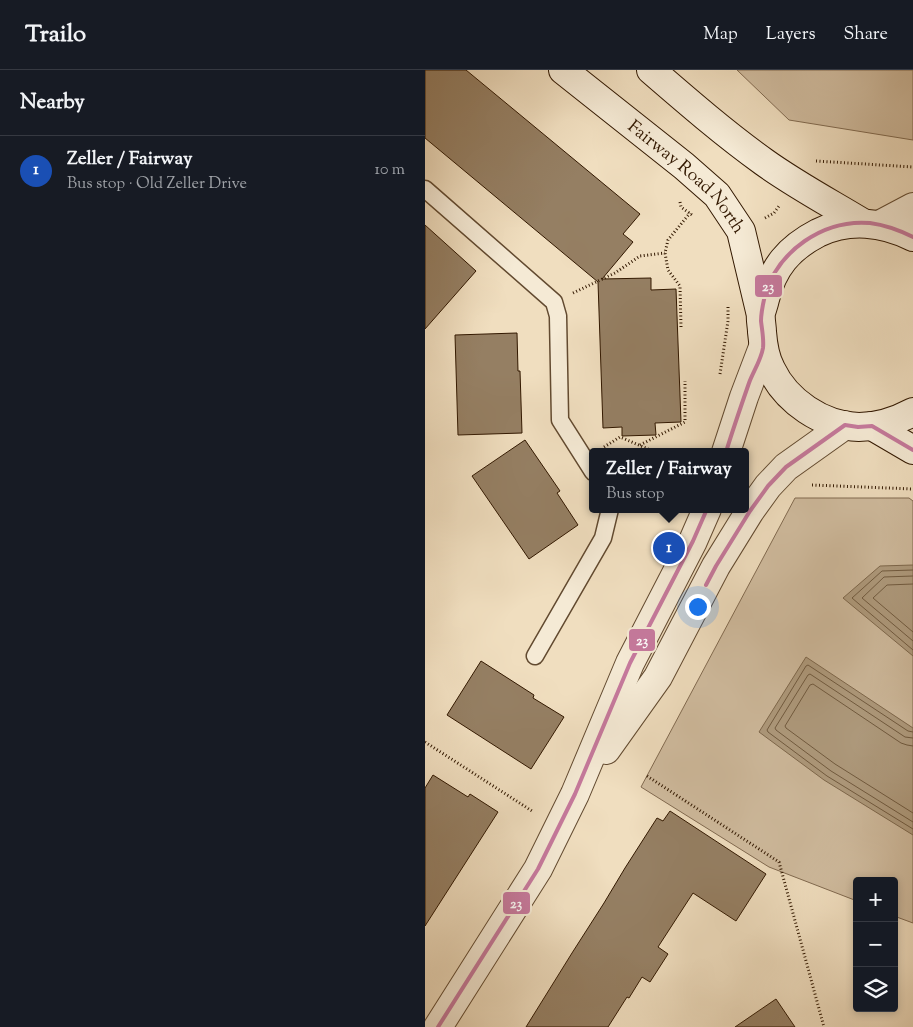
<!DOCTYPE html>
<html lang="en">
<head>
<meta charset="utf-8">
<style>
  :root { --surface:#171b24; --page:#20242c; --text:#f1f3f6; --muted:#9ea1a6; --line:#363941; --accent:#db2777 }
  body { margin:0; font-family:"Sorts Mill Goudy",serif; background:var(--page); color:var(--text) }
  .controls { position:absolute; right:15px; bottom:15px; display:grid; overflow:hidden; border-radius:5px; box-shadow:0 2px 8px #0003 }
  .controls button { width:45px; height:45px; display:grid; place-items:center; padding:0; border:0; border-bottom:1px solid var(--line); background:var(--surface); color:var(--text); font:25px sans-serif }
  .you { position:absolute; left:272px; top:536px; width:18px; height:18px; margin:-12px; border:4px solid #fff; border-radius:50%; background:#1a73e8; box-shadow:0 0 0 8px #1a73e833 }
  .badge { display:grid; place-items:center; width:32px; height:32px; border-radius:50%; background:var(--accent); color:#fff; font-size:16px; font-weight:700 }
  .pin { position:absolute; translate:-50% -50%; border:2px solid #fff; box-shadow:0 1px 5px #0006 }
  .popup { position:absolute; left:164px; top:378px; width:160px; height:65px; box-sizing:border-box; display:grid; place-content:center; border-radius:5px; background:var(--surface); filter:drop-shadow(0 1px 4px #0005); font-size:16px; white-space:nowrap; color:var(--muted) }
  .popup b { font-size:19px; color:var(--text) }
  .popup::after { content:''; position:absolute; left:50%; top:100%; margin-left:-10px; border:10px solid transparent; border-top-color:var(--surface) }
  .list { margin:0; padding:0; list-style:none }
  h2 { display:flex; justify-content:space-between; align-items:center; height:65px; margin:0; padding:0 20px; font-size:21px }
  h2 small { font-size:16px; font-weight:400; color:var(--muted) }
  .list li { display:grid; grid-template-columns:32px 1fr auto; gap:15px; align-items:center; box-sizing:border-box; height:70px; padding:0 20px; border-top:1px solid var(--line) }
  .list b { display:block; font-size:19px; white-space:nowrap }
  .list p { margin:0; font-size:16px; white-space:nowrap; color:var(--muted) }
  .list em { font-size:16px; font-style:normal; color:var(--muted) }
  .icon { flex:none; width:28px; height:28px; fill:none; stroke:currentColor; stroke-width:2; stroke-linecap:round; stroke-linejoin:round }
  .map { position:relative; flex:none; width:488px; height:957px; overflow:hidden }
  header { display:flex; align-items:center; gap:30px; box-sizing:border-box; height:70px; padding:0 25px; background:var(--surface); border-bottom:1px solid var(--line) }
  header strong { font-size:24px }
  nav { display:flex; gap:28px; margin-inline-start:auto; font-size:18px }
  main { display:flex }
  aside { flex:1; background:var(--surface) }
  .map>svg:first-child { display:block }
  .green { fill:#d0bc9f; stroke:#816a50 }
  .water { fill:#af9b7e; stroke:#7d674c }
  .lines { fill:none; stroke-linecap:round; stroke-linejoin:round }
  .shore { stroke:#705a3f; stroke-width:1 }
  .building { fill:#957f63; stroke:#321800 }
  .service-casing { stroke:#624a30; stroke-width:19 }
  .minor-casing { stroke:#624a30; stroke-width:30 }
  .tertiary-casing { stroke:#624a30; stroke-width:30 }
  .secondary-casing { stroke:#321800; stroke-width:30 }
  .path { stroke:#321800; stroke-width:3; stroke-dasharray:1 2.5; stroke-linecap:butt }
  .service { stroke:#f5ead5; stroke-width:16 }
  .minor { stroke:#f5ead5; stroke-width:28 }
  .tertiary { stroke:#f5ead5; stroke-width:28 }
  .secondary { stroke:#f5ead5; stroke-width:28 }
  .bus-1-casing { stroke:#f5ead5; stroke-width:8 }
  .bus-1 { stroke:#c6799d; stroke-width:4 }
  .labels { text-anchor:middle; stroke-width:4; stroke-linejoin:round; paint-order:stroke }
  .street-label { font-size:18px; fill:#321800; stroke:#f5ead5 }
  .line-badge { stroke:#f5ead5; stroke-width:2 }
  .badge-label { font-size:14px; text-anchor:middle; font-weight:bold; fill:#fff }
</style>
</head>
<body>
<header>
<strong>Trailo</strong>
<nav><a>Map</a><a>Layers</a><a>Share</a></nav>
</header>
<main>
<aside>
<h2>Nearby<small></small></h2>
<ul class="list">
<li><span class="badge" style="background:#1a4fb4">1</span><div><b>Zeller / Fairway</b><p>Bus stop · Old Zeller Drive</p></div><em>10 m</em></li>
</ul>
</aside>
<div class="map">
<svg width="488" height="957" viewBox="0 0 488 957">
  <rect width="100%" height="100%" fill="#f0debf"/>
  <filter id="stains"><feTurbulence type="fractalNoise" baseFrequency=".004" numOctaves="4"/><feColorMatrix values="0 0 0 0 .2 0 0 0 0 .09 0 0 0 0 .02 0 0 0 .5 -.17"/></filter>
  <radialGradient id="worn" r=".72"><stop offset=".6" stop-color="#630" stop-opacity="0"/><stop offset="1" stop-color="#630" stop-opacity=".3"/></radialGradient>
  <!-- green -->
  <g class="green">
    <polygon points="312,0 488,0 488,70 364,50"/>
    <polygon points="370,428 484,428 488,431 488,853 469,846 469,811 432,811 432,831 344,797 216,717"/>
  </g>
  <!-- water -->
  <g class="water">
    <polygon points="488,495 488,586 418,528 455,496"/>
    <polygon points="381,587 488,658 488,765 399,710 334,662"/>
  </g>
  <g class="lines">
    <!-- shore -->
    <g class="shore">
      <polyline points="488,500 457,501 427,528 488,580"/>
      <polyline points="488,506 459,507 437,528 488,571"/>
      <polyline points="488,514 462,515 448,528 488,562"/>
      <polyline points="488,662 483,661 383,595 381,596 342,660 343,662 402,706 488,759"/>
      <polyline points="488,668 480,667 385,604 383,605 350,658 351,660 406,701 488,752"/>
      <polyline points="488,676 482,675 476,673 388,614 385,615 360,656 361,658 410,694 488,743"/>
    </g>
  </g>
  <!-- building -->
  <g class="building">
    <polygon points="0,0 41,0 215,144 198,164 208,172 177,209 226,208 226,220 251,219 256,352 230,353 231,365 197,366 197,357 178,358 173,212 0,68"/>
    <polygon points="0,155 51,201 0,259"/>
    <polygon points="92,263 93,301 95,301 97,363 33,365 30,265"/>
    <polygon points="100,370 135,421 132,423 153,455 104,489 47,406"/>
    <polygon points="56,591 109,625 108,628 139,647 106,699 22,645"/>
    <polygon points="8,705 43,727 45,724 73,742 0,856 0,718"/>
    <polygon points="245,741 341,804 311,851 268,823 233,877 243,884 225,912 217,907 204,928 202,927 183,957 101,957 147,883 179,833 200,798 232,748 238,751"/>
    <polygon points="351,929 370,957 310,957"/>
  </g>
  <g class="lines">
    <defs>
      <g id="service">
        <polyline points="0,119 129,232 133,246 135,350 168,402"/>
        <polyline points="110,586 178,468 185,439"/>
      </g>
      <polyline id="minor" points="454,155 488,137"/>
      <g id="tertiary">
        <polyline points="301,382 319,327 338,277"/>
        <polyline points="181,680 233,607 291,496 325,441 343,416 361,397 420,355"/>
        <polyline points="13,957 113,799 150,724 205,593 268,471 282,439"/>
      </g>
      <g id="secondary">
        <path id="s1" d="M138 0 259 96 292 125 316 161 335 241"/>
        <path d="M226 0C263 32 300 64 339 92 371 115 405 133 438 153"/>
        <path d="M488 167C458 152 424 148 393 163 364 178 348 197 340 229 339 234 337 239 336 243 335 249 337 256 337 262 338 275 340 288 346 299 361 331 397 356 434 357 453 357 471 351 488 342"/>
        <polyline points="447,356 488,380"/>
      </g>
    </defs>
    <!-- service casing -->
    <use href="#service" class="service-casing"/>
    <!-- minor casing -->
    <use href="#minor" class="minor-casing"/>
    <!-- tertiary casing -->
    <use href="#tertiary" class="tertiary-casing"/>
    <!-- secondary casing -->
    <use href="#secondary" class="secondary-casing"/>
    <!-- path -->
    <g class="path">
      <polyline points="391,91 488,97"/>
      <polyline points="255,132 256,137 267,145"/>
      <polyline points="340,148 349,143 354,136"/>
      <polyline points="148,223 190,203 215,186 240,183"/>
      <polyline points="256,257 255,216 243,200 240,183 243,170 265,143"/>
      <polyline points="295,304 303,251 303,236"/>
      <polyline points="215,375 260,352 260,311"/>
      <polyline points="179,377 195,367 230,382"/>
      <polyline points="387,415 488,419"/>
      <polyline points="0,672 107,741"/>
      <polyline points="222,706 354,792 399,957"/>
    </g>
    <!-- service -->
    <use href="#service" class="service"/>
    <!-- minor -->
    <use href="#minor" class="minor"/>
    <!-- tertiary -->
    <use href="#tertiary" class="tertiary"/>
    <!-- secondary -->
    <use href="#secondary" class="secondary"/>
    <defs>
      <g id="bus-1">
        <path d="M301 382C308 359 316 336 324 313 328 302 336 290 338 278 339 269 337 260 336 251 336 242 338 234 340 225 353 181 398 149 445 153 460 155 474 160 488 167"/>
        <polyline points="281,515 291,496 325,441 343,416 361,397 420,355 433,357 447,356 488,380"/>
        <polyline points="13,957 113,799 150,724 205,593 268,471 282,439"/>
      </g>
    </defs>
    <!-- bus-1 casing -->
    <use href="#bus-1" class="bus-1-casing"/>
    <!-- bus-1 -->
    <use href="#bus-1" class="bus-1"/>
  </g>
  <g class="labels">
    <!-- street labels -->
    <g class="street-label">
      <text dy="6" stroke="none"><textPath href="#s1" startOffset="164">Fairway Road North</textPath></text>
    </g>
  </g>
  <g class="line-badge">
    <rect x="329" y="204" width="29" height="24" rx="5" fill="#c6799d"/>
    <rect x="203" y="558" width="28" height="24" rx="5" fill="#c6799d"/>
    <rect x="77" y="821" width="29" height="24" rx="5" fill="#c6799d"/>
  </g>
  <g class="badge-label">
    <text x="343" y="221">23</text>
    <text x="217" y="575">23</text>
    <text x="91" y="838">23</text>
  </g>
  <rect width="100%" height="100%" filter="url(#stains)"/>
  <rect width="100%" height="100%" fill="url(#worn)"/>
</svg>
<div class="controls">
<button>+</button>
<button>−</button>
<button><svg class="icon" aria-label="layers" viewBox="0 0 24 24"><path d="M12 4l9 5-9 5-9-5zM3 14l9 5 9-5"/></svg></button>
</div>
<div class="you"></div>
<div class="pin badge" style="left:244px;top:478px;background:#1a4fb4">1</div>
<div class="popup"><b>Zeller / Fairway</b>Bus stop</div>
</div>
</main>
</body>
</html>
